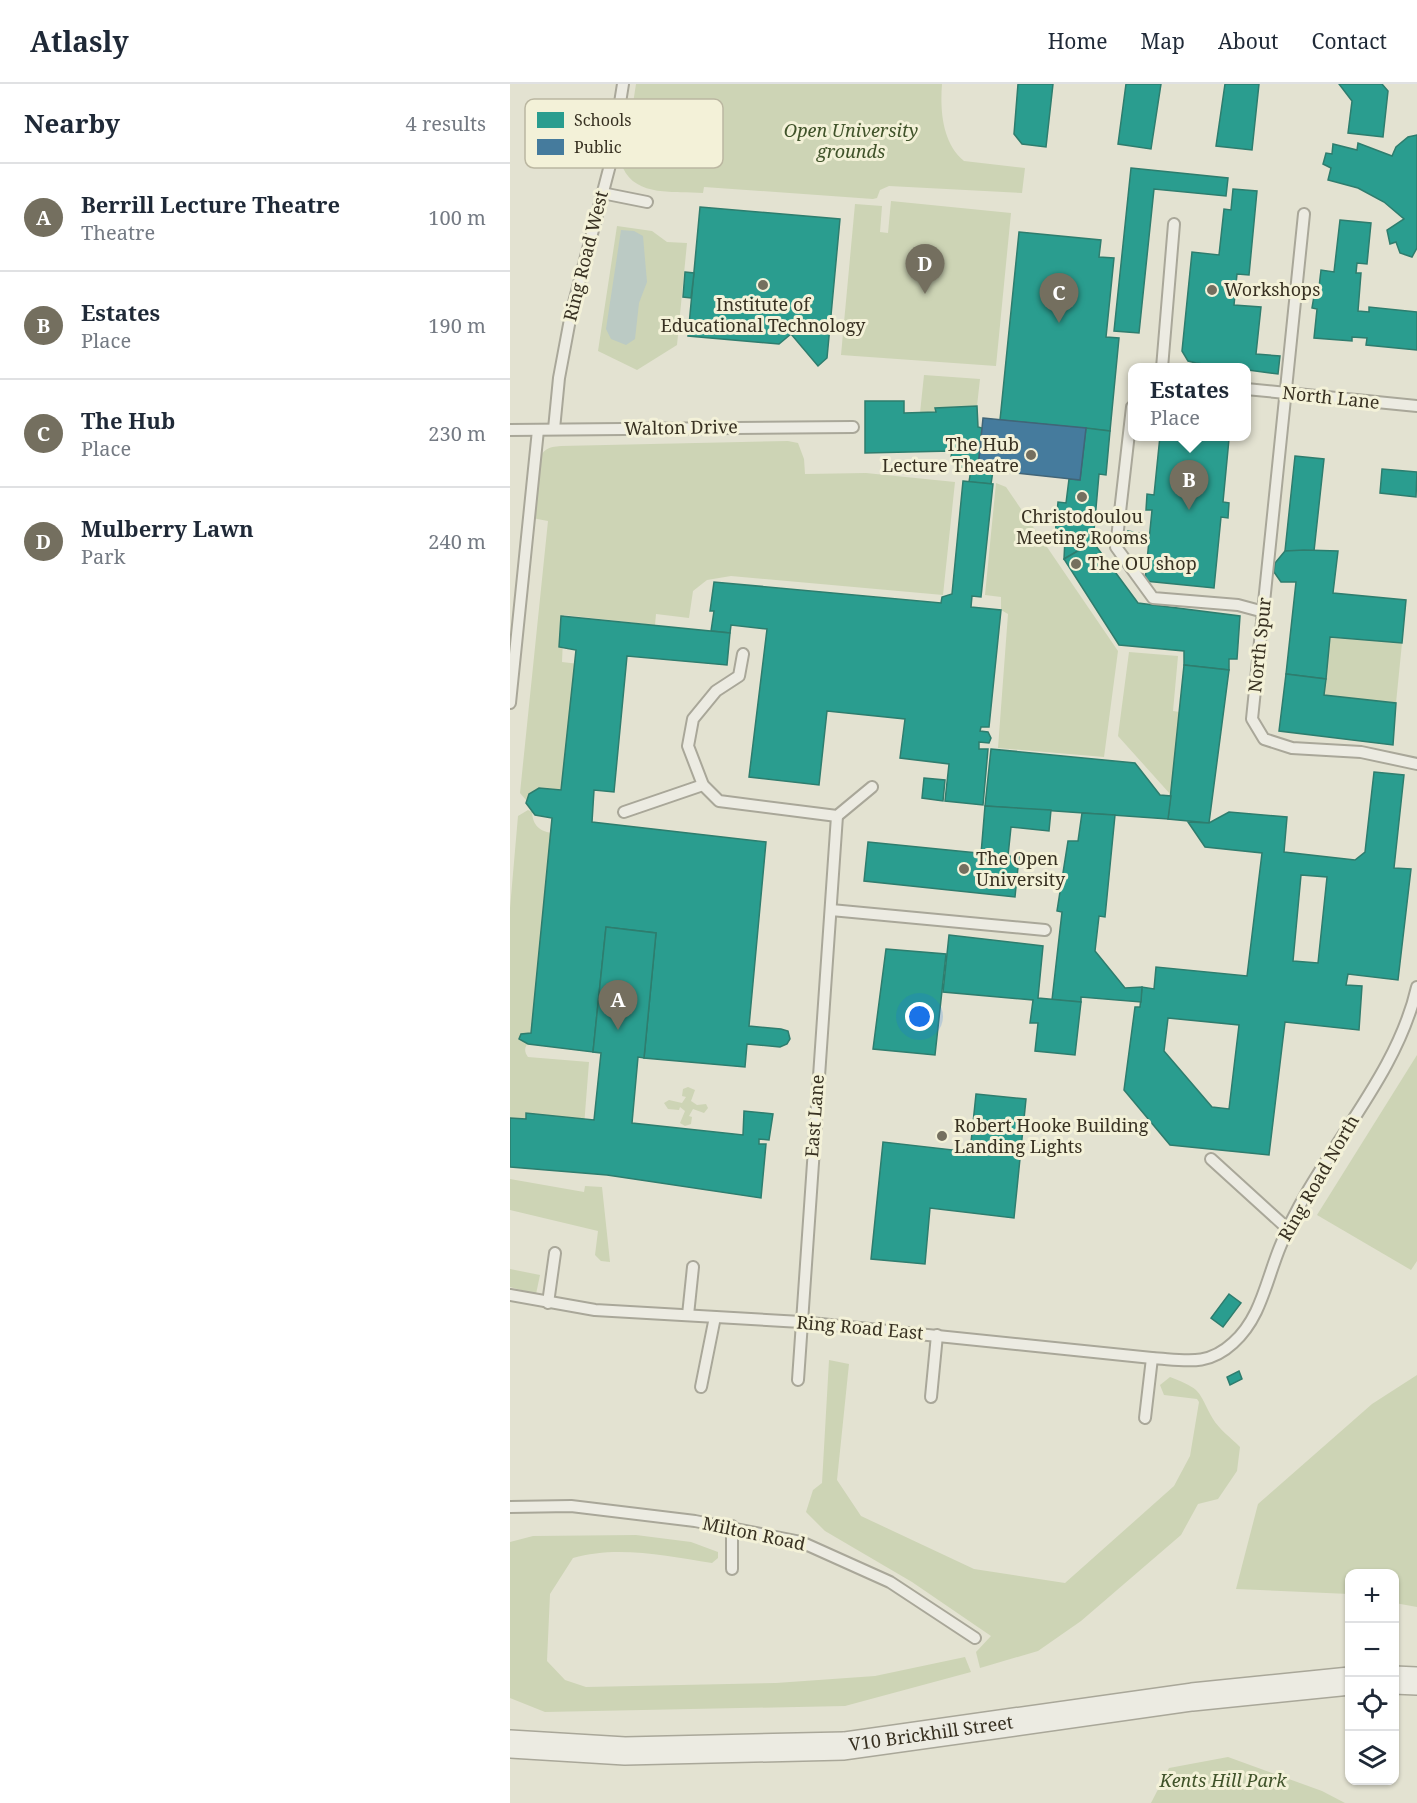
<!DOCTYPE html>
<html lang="en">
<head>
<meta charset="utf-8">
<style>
  :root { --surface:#fff; --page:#f6f6f7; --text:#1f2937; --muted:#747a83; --line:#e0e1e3; --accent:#746f5f }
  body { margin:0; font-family:"Noto Serif",serif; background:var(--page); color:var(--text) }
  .controls { position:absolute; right:18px; bottom:18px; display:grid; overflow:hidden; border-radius:12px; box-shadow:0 2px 4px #0004 }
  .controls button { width:54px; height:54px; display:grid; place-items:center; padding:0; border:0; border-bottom:2px solid var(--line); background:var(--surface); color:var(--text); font:30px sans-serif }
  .you { position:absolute; left:410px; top:933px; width:21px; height:21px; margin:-15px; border:4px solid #fff; border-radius:50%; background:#1a73e8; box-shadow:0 0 0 9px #1a73e833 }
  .badge { display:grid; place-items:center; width:39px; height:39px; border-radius:50%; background:var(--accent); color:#fff; font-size:20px; font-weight:700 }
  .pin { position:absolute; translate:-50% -50px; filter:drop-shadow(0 2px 3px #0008) }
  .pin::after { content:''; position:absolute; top:32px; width:21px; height:18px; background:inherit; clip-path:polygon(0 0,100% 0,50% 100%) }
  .popup { position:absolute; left:618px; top:279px; width:123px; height:78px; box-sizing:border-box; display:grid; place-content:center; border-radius:12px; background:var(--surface); filter:drop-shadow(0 2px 4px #0005); font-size:20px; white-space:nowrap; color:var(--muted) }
  .popup b { font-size:22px; color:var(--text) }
  .popup::after { content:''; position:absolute; left:50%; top:100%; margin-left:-12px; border:12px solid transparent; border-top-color:var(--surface) }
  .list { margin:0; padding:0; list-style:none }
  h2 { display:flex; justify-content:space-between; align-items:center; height:78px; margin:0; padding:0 24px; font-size:26px }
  h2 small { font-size:20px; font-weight:400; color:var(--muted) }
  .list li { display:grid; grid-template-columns:39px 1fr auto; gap:18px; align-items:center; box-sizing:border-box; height:108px; padding:0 24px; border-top:2px solid var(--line) }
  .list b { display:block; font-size:22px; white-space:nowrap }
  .list p { margin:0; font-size:20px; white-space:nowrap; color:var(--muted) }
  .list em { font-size:20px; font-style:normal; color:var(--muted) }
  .icon { flex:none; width:33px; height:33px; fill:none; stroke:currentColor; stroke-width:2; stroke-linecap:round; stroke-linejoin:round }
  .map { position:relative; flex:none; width:907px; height:1719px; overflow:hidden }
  header { display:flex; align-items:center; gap:36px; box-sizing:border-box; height:84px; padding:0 30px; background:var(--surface); border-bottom:2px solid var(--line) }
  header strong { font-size:28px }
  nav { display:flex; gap:33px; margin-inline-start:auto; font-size:21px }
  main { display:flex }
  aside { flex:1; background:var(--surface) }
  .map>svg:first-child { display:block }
  .green { fill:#cdd4b5 }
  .water { fill:#bbcac4 }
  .schools { fill:#2a9d8f; stroke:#2e7d6e; stroke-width:1.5; fill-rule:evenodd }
  .public { fill:#457b9d; stroke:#416578; stroke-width:1.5 }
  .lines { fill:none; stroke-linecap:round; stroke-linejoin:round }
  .service-casing { stroke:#a9a799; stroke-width:14 }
  .tertiary-casing { stroke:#a9a799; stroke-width:30 }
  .service { stroke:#ecebe2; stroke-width:10 }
  .tertiary { stroke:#ecebe2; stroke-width:27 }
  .poi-dot { fill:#746f5f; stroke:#f3f1d8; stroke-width:2 }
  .labels { text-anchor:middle; stroke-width:6; stroke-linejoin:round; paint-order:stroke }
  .park-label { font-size:18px; font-style:italic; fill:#40532a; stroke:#f3f1d8 }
  .street-label { font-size:18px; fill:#383122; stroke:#f3f1d8 }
  .poi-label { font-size:18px; fill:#383122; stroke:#f3f1d8; text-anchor:start }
  .key { fill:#f3f1d8; stroke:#bbb7a1; stroke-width:1.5 }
  .key-label { font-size:16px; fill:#383122 }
</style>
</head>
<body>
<header>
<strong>Atlasly</strong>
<nav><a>Home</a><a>Map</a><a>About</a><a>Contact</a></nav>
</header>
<main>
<aside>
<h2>Nearby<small>4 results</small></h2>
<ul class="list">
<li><span class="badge">A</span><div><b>Berrill Lecture Theatre</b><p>Theatre</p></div><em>100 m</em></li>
<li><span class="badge">B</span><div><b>Estates</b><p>Place</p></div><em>190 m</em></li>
<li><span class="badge">C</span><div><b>The Hub</b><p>Place</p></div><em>230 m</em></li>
<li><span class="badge">D</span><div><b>Mulberry Lawn</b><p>Park</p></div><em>240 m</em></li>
</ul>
</aside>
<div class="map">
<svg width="907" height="1719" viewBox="0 0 907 1719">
  <rect width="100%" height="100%" fill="#e3e2d1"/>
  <!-- green -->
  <g class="green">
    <path d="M126 0H432C430 26 432 59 454 77L515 84 512 109 379 102 370 106 367 114 363 115 194 103 193 109C165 107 126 113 113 84Z"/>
    <polygon points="381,117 501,129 486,282 331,271 345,120 372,122 370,148 378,149"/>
    <polygon points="107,142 142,147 157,158 177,159 167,261 127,286 88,267"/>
    <polygon points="414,291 470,295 467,322 426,324 426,328 410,329"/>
    <path d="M278 357 288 359 294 375 295 390 356 389 445 398 433 511 221 492 197 496 183 507 179 534 146 530 145 541 54 531 52 578 77 581 64 713 16 716 10 709 38 437 22 434 28 378C33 365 38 363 51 362Z"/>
    <polygon points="486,399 496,403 608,567 594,673 488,664 498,530 491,526 491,513 475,511"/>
    <polygon points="820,553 892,559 886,619 814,611"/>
    <polygon points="619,568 668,572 663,627 670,628 661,711 608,652"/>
    <path d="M18 726 22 728C23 744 32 748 47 750L27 954C18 957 11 964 18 973L79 978 74 1042 0 1045V824L8 732Z"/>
    <polygon points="907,971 907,1177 901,1186 807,1131"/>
    <polygon points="178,1003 185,1006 181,1017 187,1021 196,1020 198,1024 194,1029 183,1025 179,1032 182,1033 181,1040 175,1042 170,1039 175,1027 170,1023 169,1026 158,1025 154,1019 159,1016 172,1019 176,1013 172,1012 173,1005"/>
    <polygon points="0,1095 74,1108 75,1102 92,1103 100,1178 91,1177 85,1171 88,1147 0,1126"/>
    <polygon points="0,1185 30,1191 26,1210 0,1203"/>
    <path d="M319 1276 339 1280 327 1396 351 1432 464 1485 555 1499 664 1402 680 1372 689 1318 687 1315 654 1311 650 1301 660 1293C693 1306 687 1306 703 1335 709 1345 721 1354 730 1363L727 1387 708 1415 688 1420 671 1451 571 1537 528 1567 470 1584 466 1568 481 1552 402 1498 315 1447 296 1428 303 1406 312 1399Z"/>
    <polygon points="907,1291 907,1523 885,1519 884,1490 840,1490 839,1510 726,1505 748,1420 862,1320"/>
    <path d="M126 1451 181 1458 208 1468V1474L202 1479C157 1472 107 1461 63 1474L40 1510 37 1577 55 1596 76 1603 266 1599 365 1592 455 1573 461 1588 335 1622 35 1628 0 1614V1458L23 1452Z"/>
    <polygon points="718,1673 812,1707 835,1719 641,1719 659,1684"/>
  </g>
  <!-- water -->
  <polygon class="water" points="111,146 124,147 133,152 137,198 129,219 125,255 116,261 101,255 96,245"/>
  <!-- schools -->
  <g class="schools">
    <polygon points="508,0 543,0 536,63 512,60 504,50"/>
    <polygon points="616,0 651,0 641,65 608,60"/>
    <polygon points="715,0 749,0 742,66 706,62"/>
    <polygon points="829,0 872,0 878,7 873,53 838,49 842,17"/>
    <polygon points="907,51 907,164 902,173 890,169 886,158 880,160 877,146 894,135 874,118 848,104 818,96 821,84 813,80 816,69 822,70 823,60 847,66 848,59 882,72 886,63 898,53"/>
    <polygon points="621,84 718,94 716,112 644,105 629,249 604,247"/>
    <polygon points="723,105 747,107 739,191 727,190 724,221 751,223 746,270 770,272 768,290 686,279 678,277 672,267 682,168 709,171 714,125 721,126"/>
    <polygon points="190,123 330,135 317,274 308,282 281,250 269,260 178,252"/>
    <polygon points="830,136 861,139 857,180 847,179 846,189 851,189 848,227 859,228 859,223 907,228 907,266 856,261 857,254 842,253 842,257 804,254 807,225 802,224 804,212 808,212 811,186 824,188"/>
    <polygon points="509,148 591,156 589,173 604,174 596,253 609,254 600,347 490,336"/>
    <polygon points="175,188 184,189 181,214 173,213"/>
    <polygon points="355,317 394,317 394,329 426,328 425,324 467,322 468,343 472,344 468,385 448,383 449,373 441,373 442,367 355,369"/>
    <polygon points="576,344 600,347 596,391 589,390 583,458 554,475 555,455 545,453 548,418 556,419 559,395 570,396"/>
    <polygon points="650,352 719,355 713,418 719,419 718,434 711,433 704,504 635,497 642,426 636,426 637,410 644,411"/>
    <polygon points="785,372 814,375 804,467 775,467"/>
    <polygon points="461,385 483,387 481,400 459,398"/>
    <polygon points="872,385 907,388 906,413 870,409"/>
    <polygon points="453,397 483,400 471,513 462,512 461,523 491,526 479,643 471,643 470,647 478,648 481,654 479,659 469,658 469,665 478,665 473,721 435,717 439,680 390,674 395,635 317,627 309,701 239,693 257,545 221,541 220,549 201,547 204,527 200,527 204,498 431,519 432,513 442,510"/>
    <polygon points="618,447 629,449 628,460 617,459"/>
    <polygon points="583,458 628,519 730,532 727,575 719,575 719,586 674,581 674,567 609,561 554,475"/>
    <polygon points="794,466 828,467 823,509 896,516 892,559 820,553 816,595 776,590 786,498 771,498 764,488 765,479 775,467"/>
    <polygon points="51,532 220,549 217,581 117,572 104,708 84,706 82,738 256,758 239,942 271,945 278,947 280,955 277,960 270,963 237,960 235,983 134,974 146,849 96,843 83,968 18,960 9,955 11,950 21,949 42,734 25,731 16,719 19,710 29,704 51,706 66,566 49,563"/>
    <polygon points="674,581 719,586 699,739 658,735"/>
    <polygon points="776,590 816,595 814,611 886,619 883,661 769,647"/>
    <polygon points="481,665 625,679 650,711 661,712 658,735 475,722"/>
    <path d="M864 688 894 691 884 784 901 785 888 896 838 890 836 901 852 902 849 946 775 938 759 1071 660 1061 614 1006 625 923H630L632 903 644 905 646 883 737 892 752 769 695 763 678 738 699 739 719 728 777 733 774 768 845 776 855 768ZM791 791 817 793 808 879 783 877ZM658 934 729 941 719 1025 702 1023 654 967Z"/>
    <polygon points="414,694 435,696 433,717 412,714"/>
    <polygon points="475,722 541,726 539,747 501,743 498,772 471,770"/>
    <polygon points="572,729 605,731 595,833 589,832 585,867 615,904 632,903 631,918 571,913 571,918 542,916 552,828 547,827 558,757 568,757"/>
    <polygon points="358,758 509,773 505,813 354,797"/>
    <polygon points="96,843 146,849 134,974 128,973 122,1039 233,1051 234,1027 263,1030 259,1056 249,1055 249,1060 256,1060 251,1114 97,1091 0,1083 0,1034 16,1035 16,1029 84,1036 91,969 83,968"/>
    <polygon points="439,851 533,862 528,914 571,918 565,971 525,967 528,939 520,939 523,916 433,908"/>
    <polygon points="376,865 436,870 425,971 363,965"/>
    <polygon points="466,1010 516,1015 504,1134 420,1124 415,1180 361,1175 373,1058 460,1068"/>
    <polygon points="719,1210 731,1219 713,1243 701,1234"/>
    <polygon points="729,1287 732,1295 720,1301 717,1293"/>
  </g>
  <!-- public -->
  <polygon class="public" points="473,334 576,344 570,396 468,385"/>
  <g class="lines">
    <defs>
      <g id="service">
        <polyline points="92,109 137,118"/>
        <polyline points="794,130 742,635 754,655 782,664 851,668 907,680"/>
        <polyline points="652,284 664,140"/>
        <polyline points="736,305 907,322"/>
        <polyline points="622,323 606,463 643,514 728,521 754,528"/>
        <polyline points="44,345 49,294 61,230 100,81 113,0"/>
        <polyline points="0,346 343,343"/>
        <polyline points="233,570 229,592 206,607 183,635 178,662 193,701 209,717 327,732 362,703"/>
        <polyline points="0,619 28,346"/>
        <polyline points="114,728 193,701"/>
        <polyline points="321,826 535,846"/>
        <polyline points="701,1075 778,1145"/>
        <path d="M0 1211 85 1226 291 1238 642 1274C675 1276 697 1283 723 1259 751 1234 756 1197 770 1163 806 1072 885 999 907 903"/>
        <polyline points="38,1219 45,1169"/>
        <polyline points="178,1231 183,1183"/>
        <polyline points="288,1296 327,732"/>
        <polyline points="191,1303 205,1233"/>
        <polyline points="421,1313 427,1251"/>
        <polyline points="635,1334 642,1274"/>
        <polyline points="0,1423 61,1422 185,1437 291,1458 380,1498 465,1554"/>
        <polyline points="222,1442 222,1485"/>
      </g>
      <g id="tertiary">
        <polyline points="884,1596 907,1597"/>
        <path id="s1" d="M0 1660 115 1667 334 1662 682 1613 840 1597"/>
      </g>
    </defs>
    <!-- service casing -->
    <use href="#service" class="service-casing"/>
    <!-- tertiary casing -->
    <use href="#tertiary" class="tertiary-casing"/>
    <!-- service -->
    <use href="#service" class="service"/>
    <!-- tertiary -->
    <use href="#tertiary" class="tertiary"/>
  </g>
  <!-- markers -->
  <g class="poi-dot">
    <circle cx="253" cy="201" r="6"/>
    <circle cx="702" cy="206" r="6"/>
    <circle cx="521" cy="371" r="6"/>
    <circle cx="572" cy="413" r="6"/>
    <circle cx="566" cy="480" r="6"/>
    <circle cx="454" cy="785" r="6"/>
    <circle cx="432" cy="1052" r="6"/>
  </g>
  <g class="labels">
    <!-- park labels -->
    <g class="park-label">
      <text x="341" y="53">Open University<tspan x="341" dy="21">grounds</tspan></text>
      <text x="713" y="1703">Kents Hill Park</text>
    </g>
    <!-- street labels -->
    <g class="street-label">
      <text transform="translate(76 172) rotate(-76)" y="6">Ring Road West</text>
      <text transform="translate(821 314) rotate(6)" y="6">North Lane</text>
      <text transform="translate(171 344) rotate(-1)" y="6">Walton Drive</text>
      <text transform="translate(750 561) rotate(-84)" y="6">North Spur</text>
      <text transform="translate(305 1032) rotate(-86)" y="6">East Lane</text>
      <text transform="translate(809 1094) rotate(-60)" y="6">Ring Road North</text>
      <text transform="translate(350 1244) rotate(5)" y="6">Ring Road East</text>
      <text transform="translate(244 1450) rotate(12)" y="6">Milton Road</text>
      <text dy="6" stroke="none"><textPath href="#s1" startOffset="422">V10 Brickhill Street</textPath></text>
    </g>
    <!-- poi labels -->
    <g class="poi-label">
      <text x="714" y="212">Workshops</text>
      <text x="253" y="227" text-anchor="middle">Institute of<tspan x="253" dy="21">Educational Technology</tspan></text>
      <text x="509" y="367" text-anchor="end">The Hub<tspan x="509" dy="21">Lecture Theatre</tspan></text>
      <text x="572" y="439" text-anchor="middle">Christodoulou<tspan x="572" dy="21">Meeting Rooms</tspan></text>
      <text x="578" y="486">The OU shop</text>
      <text x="466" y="781">The Open<tspan x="466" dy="21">University</tspan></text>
      <text x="444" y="1048">Robert Hooke Building<tspan x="444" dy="21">Landing Lights</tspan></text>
    </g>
  </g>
  <!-- legend -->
  <rect x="15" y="15" width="198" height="69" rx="9" class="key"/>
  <rect x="27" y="28" width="27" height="16" fill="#2a9d8f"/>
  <rect x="27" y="55" width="27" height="16" fill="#457b9d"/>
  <g class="key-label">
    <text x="64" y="42">Schools</text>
    <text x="64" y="69">Public</text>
  </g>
</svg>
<div class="controls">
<button>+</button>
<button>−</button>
<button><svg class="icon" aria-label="locate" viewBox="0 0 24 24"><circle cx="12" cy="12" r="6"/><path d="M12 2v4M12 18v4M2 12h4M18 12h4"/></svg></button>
<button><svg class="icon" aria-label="layers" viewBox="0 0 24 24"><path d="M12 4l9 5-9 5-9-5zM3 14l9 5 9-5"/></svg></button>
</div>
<div class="you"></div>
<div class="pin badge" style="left:108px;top:946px">A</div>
<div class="pin badge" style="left:679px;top:426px">B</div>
<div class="popup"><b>Estates</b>Place</div>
<div class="pin badge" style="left:549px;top:239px">C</div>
<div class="pin badge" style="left:415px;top:210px">D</div>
</div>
</main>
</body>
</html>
